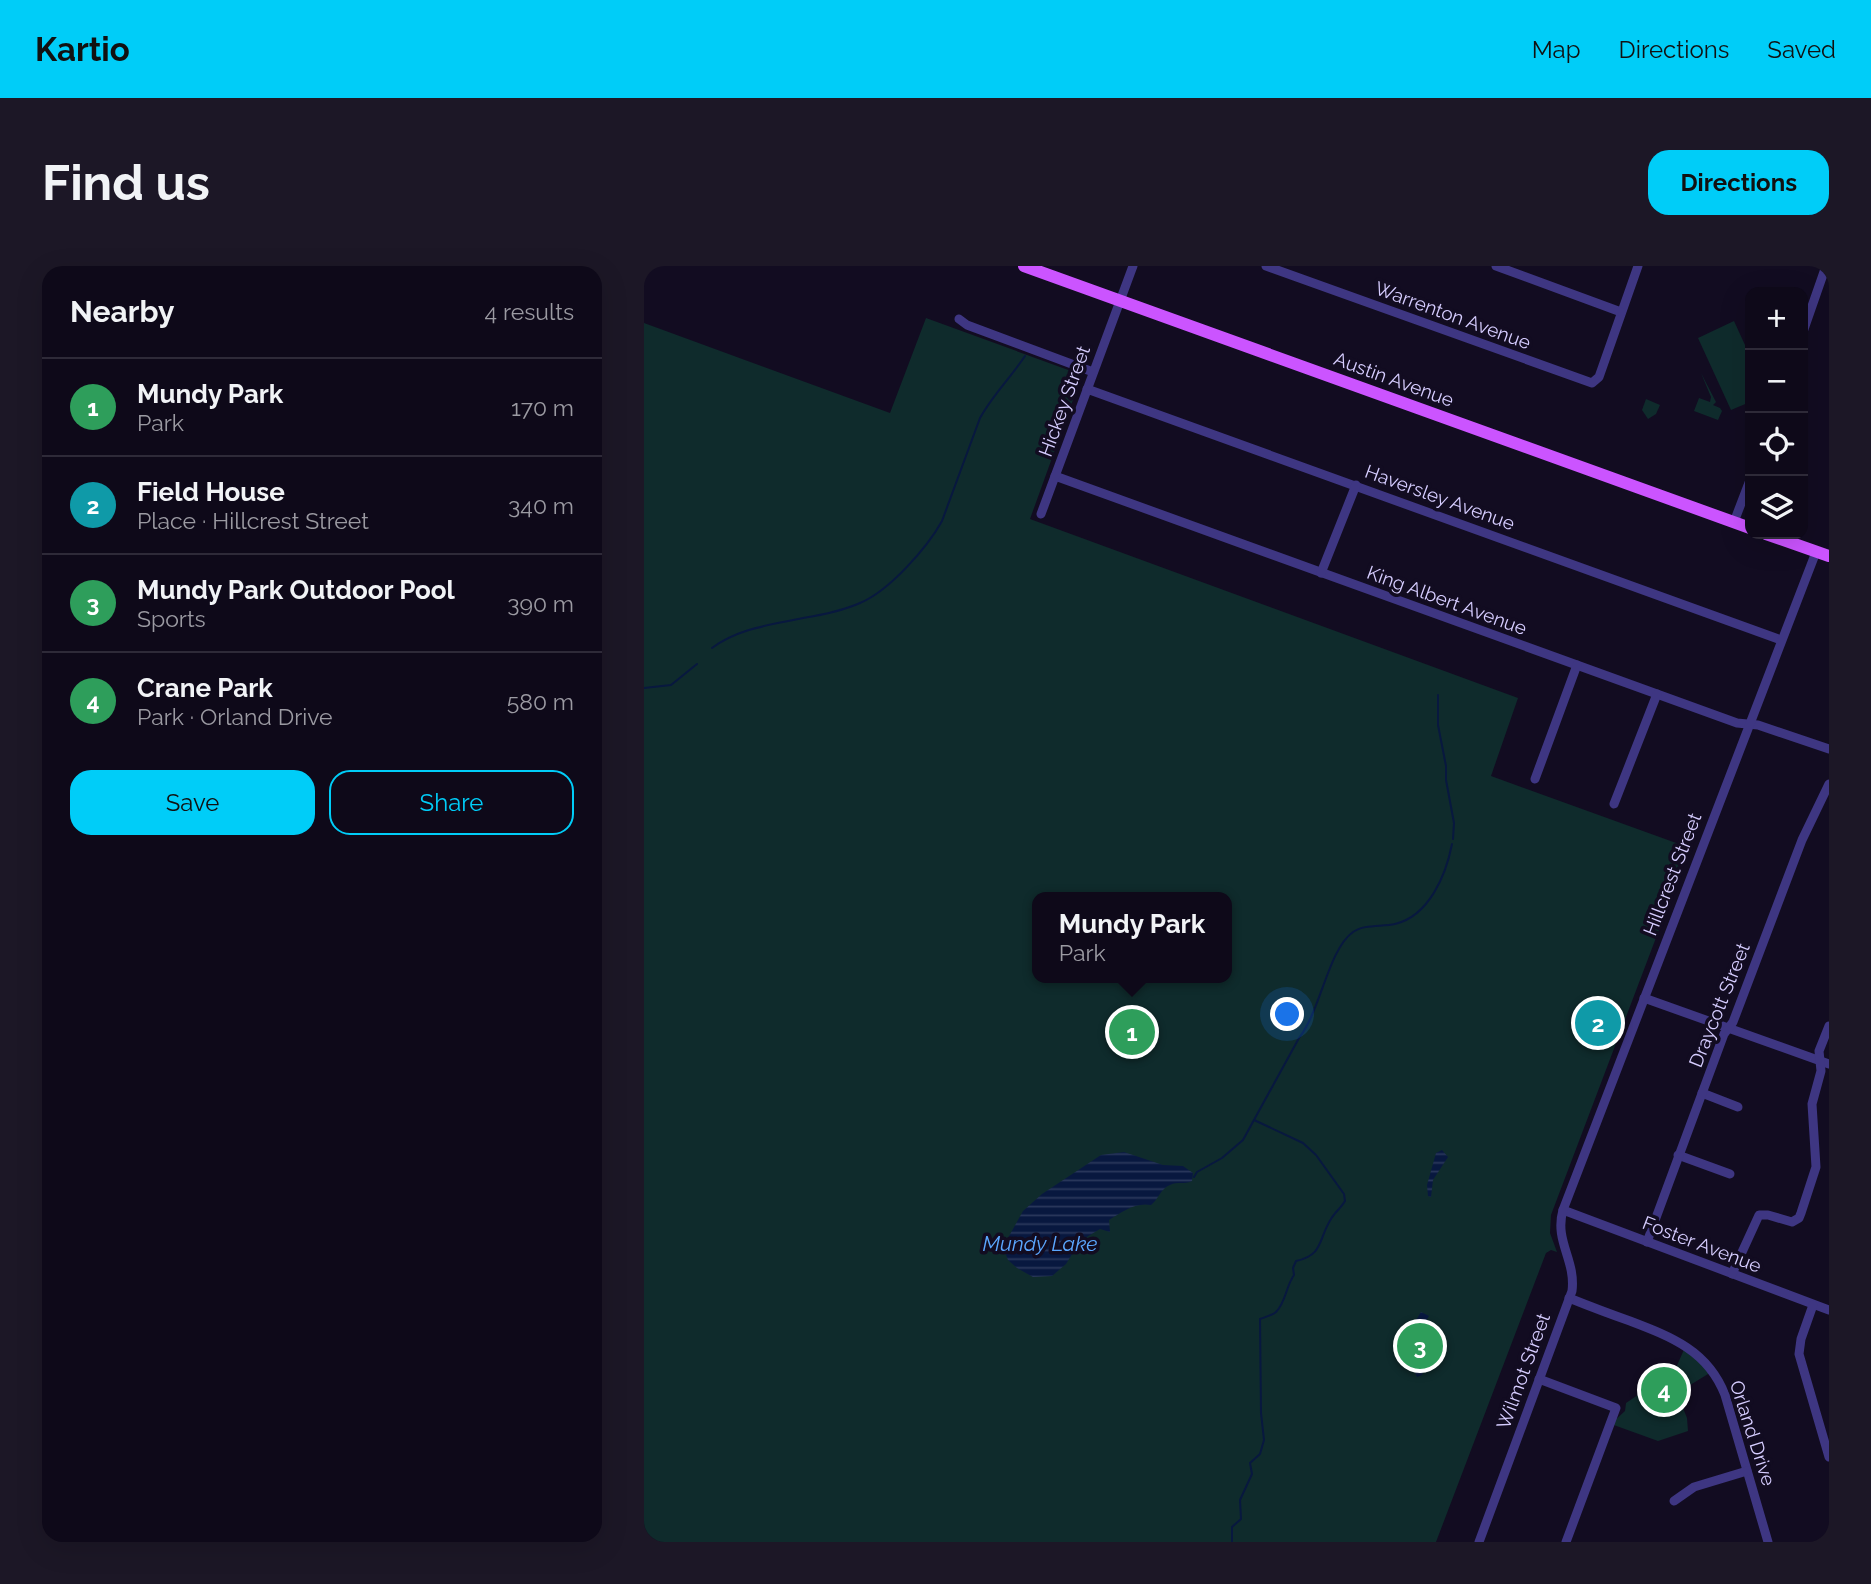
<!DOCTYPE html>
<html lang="en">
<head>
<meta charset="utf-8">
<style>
  :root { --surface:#0e0919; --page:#1c1726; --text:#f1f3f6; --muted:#9b9aa2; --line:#2e2a38; --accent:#00cdf8 }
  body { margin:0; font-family:Raleway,sans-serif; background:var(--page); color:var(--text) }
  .controls { position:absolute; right:21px; top:21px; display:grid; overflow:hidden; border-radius:14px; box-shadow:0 7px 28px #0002 }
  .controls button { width:63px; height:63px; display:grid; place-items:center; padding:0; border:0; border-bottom:2px solid var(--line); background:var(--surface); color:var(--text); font:35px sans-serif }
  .you { position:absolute; left:644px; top:749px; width:24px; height:24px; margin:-18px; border:5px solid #fff; border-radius:50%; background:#1a73e8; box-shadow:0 0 0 10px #1a73e833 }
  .badge { display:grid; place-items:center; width:46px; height:46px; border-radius:50%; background:var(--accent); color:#fff; font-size:23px; font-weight:700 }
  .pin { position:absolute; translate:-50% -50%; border:4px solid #fff; box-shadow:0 2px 7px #0006 }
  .popup { position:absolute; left:388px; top:626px; width:200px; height:91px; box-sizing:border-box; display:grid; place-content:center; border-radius:14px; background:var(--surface); filter:drop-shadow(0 2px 5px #0005); font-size:23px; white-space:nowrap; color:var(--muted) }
  .popup b { font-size:26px; color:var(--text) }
  .popup::after { content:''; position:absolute; left:50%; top:100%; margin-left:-14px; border:14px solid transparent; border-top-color:var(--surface) }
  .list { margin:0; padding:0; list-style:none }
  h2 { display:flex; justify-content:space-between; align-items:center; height:91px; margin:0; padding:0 28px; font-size:30px }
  h2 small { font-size:23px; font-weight:400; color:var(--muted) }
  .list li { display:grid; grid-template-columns:46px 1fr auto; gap:21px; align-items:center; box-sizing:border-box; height:98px; padding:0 28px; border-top:2px solid var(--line) }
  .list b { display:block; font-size:26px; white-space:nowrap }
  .list p { margin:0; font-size:23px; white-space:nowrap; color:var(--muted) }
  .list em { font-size:23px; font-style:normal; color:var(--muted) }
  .actions { display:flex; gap:14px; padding:21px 28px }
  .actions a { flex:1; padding:16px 0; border:2px solid var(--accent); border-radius:21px; text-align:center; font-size:24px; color:var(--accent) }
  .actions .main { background:var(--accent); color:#111 }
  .icon { flex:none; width:38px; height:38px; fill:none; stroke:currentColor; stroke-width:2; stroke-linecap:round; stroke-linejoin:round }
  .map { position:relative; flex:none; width:1185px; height:1276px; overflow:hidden; border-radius:21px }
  header { display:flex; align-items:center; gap:42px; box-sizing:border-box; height:98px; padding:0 35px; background:var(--accent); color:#111 }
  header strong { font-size:33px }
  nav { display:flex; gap:38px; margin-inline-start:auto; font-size:24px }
  .intro { display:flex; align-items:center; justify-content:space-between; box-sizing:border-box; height:168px; padding:0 42px }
  h1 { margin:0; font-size:49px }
  .button { padding:18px 32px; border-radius:21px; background:var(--accent); color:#111; font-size:24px; font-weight:700 }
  main { display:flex; gap:42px; padding:0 42px }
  aside { flex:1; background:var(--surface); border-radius:21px; box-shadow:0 7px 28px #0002 }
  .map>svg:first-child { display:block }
  .park { fill:#0f2b2c; fill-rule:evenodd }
  .water { fill:url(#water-rules) }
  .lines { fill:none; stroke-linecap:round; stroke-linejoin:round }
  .stream { stroke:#08183f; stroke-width:2 }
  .minor { stroke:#3e3682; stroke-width:9 }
  .major { stroke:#cb54ff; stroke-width:12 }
  .labels { text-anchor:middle; stroke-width:7; stroke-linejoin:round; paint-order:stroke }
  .street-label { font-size:19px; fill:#d6cdff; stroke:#120c21 }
  .water-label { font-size:21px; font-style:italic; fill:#5ba7ff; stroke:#120c21 }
</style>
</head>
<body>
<header>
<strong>Kartio</strong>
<nav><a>Map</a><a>Directions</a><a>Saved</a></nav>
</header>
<div class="intro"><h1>Find us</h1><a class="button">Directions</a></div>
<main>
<aside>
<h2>Nearby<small>4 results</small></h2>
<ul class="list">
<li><span class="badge" style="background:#2e9e5b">1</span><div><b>Mundy Park</b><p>Park</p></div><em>170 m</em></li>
<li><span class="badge" style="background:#0f9aa8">2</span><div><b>Field House</b><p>Place · Hillcrest Street</p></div><em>340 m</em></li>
<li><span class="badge" style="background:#2e9e5b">3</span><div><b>Mundy Park Outdoor Pool</b><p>Sports</p></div><em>390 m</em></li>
<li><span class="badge" style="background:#2e9e5b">4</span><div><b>Crane Park</b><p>Park · Orland Drive</p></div><em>580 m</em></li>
</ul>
<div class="actions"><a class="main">Save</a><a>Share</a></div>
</aside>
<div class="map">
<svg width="1185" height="1276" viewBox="0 0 1185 1276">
  <defs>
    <pattern id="water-rules" width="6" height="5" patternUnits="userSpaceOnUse" patternTransform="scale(1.75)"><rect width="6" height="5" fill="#08183f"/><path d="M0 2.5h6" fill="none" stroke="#2b385c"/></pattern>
  </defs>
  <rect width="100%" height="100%" fill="#120c21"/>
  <!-- park -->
  <g class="park">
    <path d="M282 52 438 109 386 253 874 432 847 510 1046 582 907 949 906 967 913 986 907 984 902 987 792 1276H0V57L246 147ZM393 631H582V712H393Z"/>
    <polygon points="1090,55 1106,90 1106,136 1087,144 1054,72"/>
    <polygon points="1057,107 1072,136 1069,139 1076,142 1078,145 1074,154 1050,145 1055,132 1066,136 1067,131"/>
    <polygon points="1002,133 1016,139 1012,148 1004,153 998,144"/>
    <polygon points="1042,1079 1069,1105 1033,1127 1043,1152 1044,1165 1014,1175 967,1158 981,1145 982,1137 1031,1104"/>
  </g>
  <!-- water -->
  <g class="water">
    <polygon points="798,884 804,891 789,914 787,931 784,930 783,919 792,887"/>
    <path d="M480 886 519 899 539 900 549 907 548 915C540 919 534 915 526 919 517 922 514 934 507 939 491 936 478 946 465 954L466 966 456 963 436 975 422 998 408 1010 389 1011 373 1002 364 994 359 981 379 945 398 928 457 889Z"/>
    <polygon points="777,1046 785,1050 780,1058 787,1072 768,1081 758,1061 772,1054"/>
    <polygon points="784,1079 787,1084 778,1109 773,1111 763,1089"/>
  </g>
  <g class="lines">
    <!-- stream -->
    <g class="stream">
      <path d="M68 382C95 362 127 359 159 352 178 349 198 345 216 337 245 325 283 282 298 255L336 152C348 130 367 111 381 90"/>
      <polyline points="0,422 27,419 53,398"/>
      <polyline points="794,429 794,459 802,500 802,514 810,557 809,573"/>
      <path d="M550 911 553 906 578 892 599 874 655 772C677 744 684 684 709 666 720 658 738 661 751 658 785 650 802 609 808 578"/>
      <path d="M588 1276V1261L597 1253 596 1234 608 1208 606 1197 616 1188 620 1174 617 1147 616 1053C621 1051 629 1049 632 1046 642 1036 642 1020 650 1009L649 1002 652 995C680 989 674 973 687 953 691 946 697 942 701 935L700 928 672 889 659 877 610 854"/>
    </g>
    <!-- minor -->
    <g class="minor">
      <polyline points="622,0 948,117 955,111 994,0"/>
      <polyline points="852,0 977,46"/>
      <polyline points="315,53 323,59 449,106"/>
      <polyline points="1159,66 1182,0"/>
      <polyline points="443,123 1137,374"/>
      <polyline points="411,210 1093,457 1114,459 1185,483"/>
      <polyline points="397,248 489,0"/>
      <polyline points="1090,256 1106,214"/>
      <polyline points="677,307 712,219"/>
      <polyline points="891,513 933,399"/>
      <polyline points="970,538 1013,428"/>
      <polyline points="1000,732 1185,798"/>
      <polyline points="1058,827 1094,841"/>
      <polyline points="1034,889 1086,908"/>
      <polyline points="919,944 1185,1044"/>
      <polyline points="1003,976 1080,768 1089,756 1158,574 1185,518"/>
      <polyline points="1088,1008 1115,949 1124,949 1148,956 1155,952 1157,947 1172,901 1168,838 1177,805 1175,785 1185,760"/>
      <path d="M925 1032C945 1040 966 1048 986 1055 1028 1071 1064 1085 1081 1129L1124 1276"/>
      <polyline points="1169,1039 1157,1073 1155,1088 1185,1191"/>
      <polyline points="895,1113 972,1142 922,1276"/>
      <polyline points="1030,1235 1050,1221 1103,1205"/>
      <path d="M835 1276 928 1025C932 994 910 975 919 944L1172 286"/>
    </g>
    <!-- major -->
    <g class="major">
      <polyline points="380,0 1106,262"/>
      <polyline points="1122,268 1185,290"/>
    </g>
  </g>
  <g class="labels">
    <!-- street labels -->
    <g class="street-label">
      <text transform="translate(809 49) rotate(20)" y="7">Warrenton Avenue</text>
      <text transform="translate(750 113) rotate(20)" y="7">Austin Avenue</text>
      <text transform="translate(420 135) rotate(-70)" y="7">Hickey Street</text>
      <text transform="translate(796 231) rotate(20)" y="7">Haversley Avenue</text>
      <text transform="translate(803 334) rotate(20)" y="7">King Albert Avenue</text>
      <text transform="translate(1028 608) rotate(-69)" y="7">Hillcrest Street</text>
      <text transform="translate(1075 739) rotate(-68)" y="7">Draycott Street</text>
      <text transform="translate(1058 978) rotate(21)" y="7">Foster Avenue</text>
      <text transform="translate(879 1105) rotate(-70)" y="7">Wilmot Street</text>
      <text transform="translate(1109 1167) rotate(72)" y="7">Orland Drive</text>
    </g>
    <!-- water labels -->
    <g class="water-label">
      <text x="396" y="985">Mundy Lake</text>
    </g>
  </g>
</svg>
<div class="controls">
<button>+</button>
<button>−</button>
<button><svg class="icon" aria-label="locate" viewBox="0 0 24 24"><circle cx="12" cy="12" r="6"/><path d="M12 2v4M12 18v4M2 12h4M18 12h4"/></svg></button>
<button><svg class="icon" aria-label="layers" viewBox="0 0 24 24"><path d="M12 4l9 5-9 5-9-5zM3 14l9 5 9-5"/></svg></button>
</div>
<div class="you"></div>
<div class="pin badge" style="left:488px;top:766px;background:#2e9e5b">1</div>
<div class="popup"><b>Mundy Park</b>Park</div>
<div class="pin badge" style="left:954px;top:757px;background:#0f9aa8">2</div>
<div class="pin badge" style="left:776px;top:1080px;background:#2e9e5b">3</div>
<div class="pin badge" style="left:1020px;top:1124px;background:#2e9e5b">4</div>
</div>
</main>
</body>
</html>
